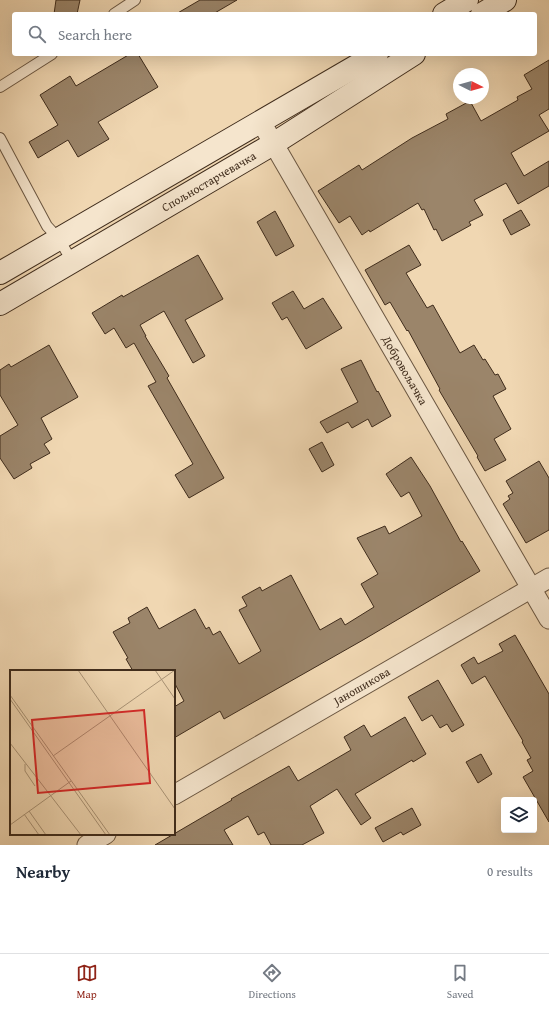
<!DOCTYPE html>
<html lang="en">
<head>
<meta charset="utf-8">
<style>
  :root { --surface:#fff; --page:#f2f2f3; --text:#1f2937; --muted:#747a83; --line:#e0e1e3; --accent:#8f2418 }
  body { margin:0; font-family:"Gentium Book Plus",serif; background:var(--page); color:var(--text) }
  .controls { position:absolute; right:12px; bottom:12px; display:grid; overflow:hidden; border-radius:4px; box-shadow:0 4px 16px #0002 }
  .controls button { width:36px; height:36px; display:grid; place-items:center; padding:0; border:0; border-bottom:1px solid var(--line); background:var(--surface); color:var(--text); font:20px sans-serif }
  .compass { position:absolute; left:453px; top:68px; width:36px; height:36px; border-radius:50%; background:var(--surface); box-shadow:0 4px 16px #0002; rotate:95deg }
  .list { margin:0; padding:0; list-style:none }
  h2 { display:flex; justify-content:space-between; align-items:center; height:52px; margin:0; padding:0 16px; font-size:17px }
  h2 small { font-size:13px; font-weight:400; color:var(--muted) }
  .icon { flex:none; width:22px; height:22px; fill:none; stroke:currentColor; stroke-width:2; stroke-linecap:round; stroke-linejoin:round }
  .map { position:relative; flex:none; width:549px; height:845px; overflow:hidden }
  .search { position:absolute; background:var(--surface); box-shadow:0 4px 16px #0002; left:12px; right:12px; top:12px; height:44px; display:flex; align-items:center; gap:10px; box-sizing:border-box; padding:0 14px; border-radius:4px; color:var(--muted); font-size:15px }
  .sheet { height:108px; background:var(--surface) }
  nav { display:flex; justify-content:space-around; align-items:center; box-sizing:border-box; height:56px; border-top:1px solid var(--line); background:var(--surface); font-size:11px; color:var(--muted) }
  nav a { display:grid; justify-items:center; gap:2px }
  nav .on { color:var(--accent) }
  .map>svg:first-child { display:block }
  .building { fill:#9b856a; stroke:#3f2c1c }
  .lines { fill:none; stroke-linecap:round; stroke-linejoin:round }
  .lane-casing { stroke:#6b5742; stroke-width:12 }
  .street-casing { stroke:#6b5742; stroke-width:21 }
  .secondary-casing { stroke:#3f2c1c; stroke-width:24 }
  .lane { stroke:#f5e5cd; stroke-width:10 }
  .street { stroke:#f5e5cd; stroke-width:19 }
  .secondary { stroke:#f5e5cd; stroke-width:22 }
  .labels { text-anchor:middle; stroke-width:4; stroke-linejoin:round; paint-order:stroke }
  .street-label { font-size:12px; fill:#3f2c1c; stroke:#f5e5cd }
  .inset-road { fill:none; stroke:#a99376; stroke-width:1 }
  .view { fill:#d62828; fill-opacity:0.15; stroke:#d62828; stroke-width:2 }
  .inset-edge { fill:none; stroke:#3f2c1c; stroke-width:2 }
</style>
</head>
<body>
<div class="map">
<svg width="549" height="845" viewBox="0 0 549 845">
  <rect width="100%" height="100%" fill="#f0d7b2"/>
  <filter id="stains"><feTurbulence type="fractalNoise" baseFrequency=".005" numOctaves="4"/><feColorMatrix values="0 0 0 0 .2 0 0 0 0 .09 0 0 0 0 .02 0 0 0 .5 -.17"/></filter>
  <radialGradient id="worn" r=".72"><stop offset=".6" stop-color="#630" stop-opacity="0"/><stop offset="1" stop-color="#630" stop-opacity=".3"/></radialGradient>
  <!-- building -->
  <g class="building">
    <polygon points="56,0 80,0 77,14 54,14"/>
    <polygon points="200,0 237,0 213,14 176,14"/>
    <polygon points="130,54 138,54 158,87 98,122 109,139 78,157 68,140 38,158 29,142 58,125 40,95 70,76 76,86"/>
    <polygon points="549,60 549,109 539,115 549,131 511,153 524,176 549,161 549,186 518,204 506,183 474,200 483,215 469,222 471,225 442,241 436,229 434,230 424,209 422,210 418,203 370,232 369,230 362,235 350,216 339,223 318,191 359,165 362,170 412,138 448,119 446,114 470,101 481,121 518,100 517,97 532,89 524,75"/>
    <polygon points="521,210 530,225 511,235 503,220"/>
    <polygon points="275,211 294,246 276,256 257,222"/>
    <polygon points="409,245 421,265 406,273 427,308 433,305 460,353 474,345 483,360 485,359 495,375 498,374 506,389 493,396 511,429 494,439 506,460 485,471 477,457 478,456 439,390 440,389 408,330 407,331 390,302 385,305 365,270"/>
    <polygon points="198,255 223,299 185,320 205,356 193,363 164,311 140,325 146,336 145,336 169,376 167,378 224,478 189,498 175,475 193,464 148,386 156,382 134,343 126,348 114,328 105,334 92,313 122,295 123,297"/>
    <polygon points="293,291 304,309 323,298 342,328 306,349 287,317 282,320 272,303"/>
    <polygon points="49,345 78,397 41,418 52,439 44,444 50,453 30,464 32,468 14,479 0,458 0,436 18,425 0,395 0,370 9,364 11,367"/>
    <polygon points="361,360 377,392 378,391 391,416 372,427 368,419 352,428 348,422 327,433 320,422 358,402 341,369"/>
    <polygon points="322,442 334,465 322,472 309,449"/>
    <polygon points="411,457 430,486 461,542 462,541 480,571 363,640 224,719 220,711 174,738 174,707 184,701 174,682 174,671 133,671 126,659 128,658 113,632 130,623 128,618 147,607 159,629 195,609 206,629 209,627 213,635 220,631 239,664 261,651 239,610 247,606 242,597 260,587 262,591 291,575 320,630 341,618 345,625 374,607 361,584 378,574 357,538 385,526 389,534 422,516 409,492 401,497 386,474"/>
    <polygon points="539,461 549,478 549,530 526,543 503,504 510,499 508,496 513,493 506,481"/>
    <polygon points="515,635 549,694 549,822 523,777 533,771 527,760 531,758 522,742 523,741 485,676 472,684 461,665 474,657 478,664 503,651 499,644"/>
    <polygon points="438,680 464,725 452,732 447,724 440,728 432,715 422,721 408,697"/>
    <polygon points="405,717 426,754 413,762 412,760 355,794 371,818 361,825 337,789 310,806 324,833 302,845 271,845 264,832 258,835 248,816 224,830 233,845 155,845 232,800 231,799 289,766 298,781 351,750 344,737 364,725 371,737"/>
    <polygon points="481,754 492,774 478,783 466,762"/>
    <polygon points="412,808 421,825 403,835 401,832 383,842 375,828"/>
  </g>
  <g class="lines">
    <defs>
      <g id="lane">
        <polyline points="114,14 135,0"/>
        <polyline points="0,87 52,54"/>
        <polyline points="0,138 47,226 59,239 73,263"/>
      </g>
      <g id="street">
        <path id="s1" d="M261 122 549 619"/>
        <path id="s2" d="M174 795 549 578"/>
        <polyline points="87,845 106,834"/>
      </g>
      <g id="secondary">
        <polyline points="444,14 467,0"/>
        <polyline points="482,14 505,0"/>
        <polyline points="0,273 377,54"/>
        <path id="s3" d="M0 304 273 144 414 54"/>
      </g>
    </defs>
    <!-- lane casing -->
    <use href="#lane" class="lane-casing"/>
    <!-- street casing -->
    <use href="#street" class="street-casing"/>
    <!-- secondary casing -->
    <use href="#secondary" class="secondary-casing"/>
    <!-- lane -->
    <use href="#lane" class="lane"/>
    <!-- street -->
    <use href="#street" class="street"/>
    <!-- secondary -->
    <use href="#secondary" class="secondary"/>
  </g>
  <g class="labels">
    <!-- street labels -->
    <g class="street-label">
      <text dy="4" stroke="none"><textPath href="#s3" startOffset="242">Спољностарчевачка</textPath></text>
      <text dy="4" stroke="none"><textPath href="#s1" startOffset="287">Добровољачка</textPath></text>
      <text dy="4" stroke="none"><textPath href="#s2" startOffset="217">Јаношикова</textPath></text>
    </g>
  </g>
  <!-- overview -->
  <g transform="translate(10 670)">
    <rect width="165" height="165" fill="#f0d7b2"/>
    <path class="inset-road" d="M68 0 165 139M145 0 165 29M0 25 100 165M0 29 96 165M0 73 71 165M43 86 165 0M15 94V101L25 116M19 141 36 165M14 144 29 165M0 155 61 111"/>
    <path class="view" d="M134 40 140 113 28 123 22 50Z"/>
    <rect width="165" height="165" class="inset-edge"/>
  </g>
  <rect width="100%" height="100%" filter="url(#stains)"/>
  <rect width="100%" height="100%" fill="url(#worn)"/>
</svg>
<div class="controls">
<button><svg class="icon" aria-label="layers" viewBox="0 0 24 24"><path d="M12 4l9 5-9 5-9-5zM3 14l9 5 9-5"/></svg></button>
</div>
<svg class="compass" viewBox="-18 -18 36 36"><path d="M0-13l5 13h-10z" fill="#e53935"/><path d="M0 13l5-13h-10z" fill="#747a83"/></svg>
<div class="search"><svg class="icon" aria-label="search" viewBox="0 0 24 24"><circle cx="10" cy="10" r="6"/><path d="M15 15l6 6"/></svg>Search here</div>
</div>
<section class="sheet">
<h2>Nearby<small>0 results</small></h2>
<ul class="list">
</ul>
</section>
<nav>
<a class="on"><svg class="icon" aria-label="map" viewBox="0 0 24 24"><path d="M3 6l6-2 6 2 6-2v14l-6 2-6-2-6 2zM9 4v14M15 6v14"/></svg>Map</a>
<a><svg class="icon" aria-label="directions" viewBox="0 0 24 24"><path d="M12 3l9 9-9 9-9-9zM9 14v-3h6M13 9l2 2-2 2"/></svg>Directions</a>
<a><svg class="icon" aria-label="saved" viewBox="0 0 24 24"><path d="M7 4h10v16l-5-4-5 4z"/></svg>Saved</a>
</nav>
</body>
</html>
